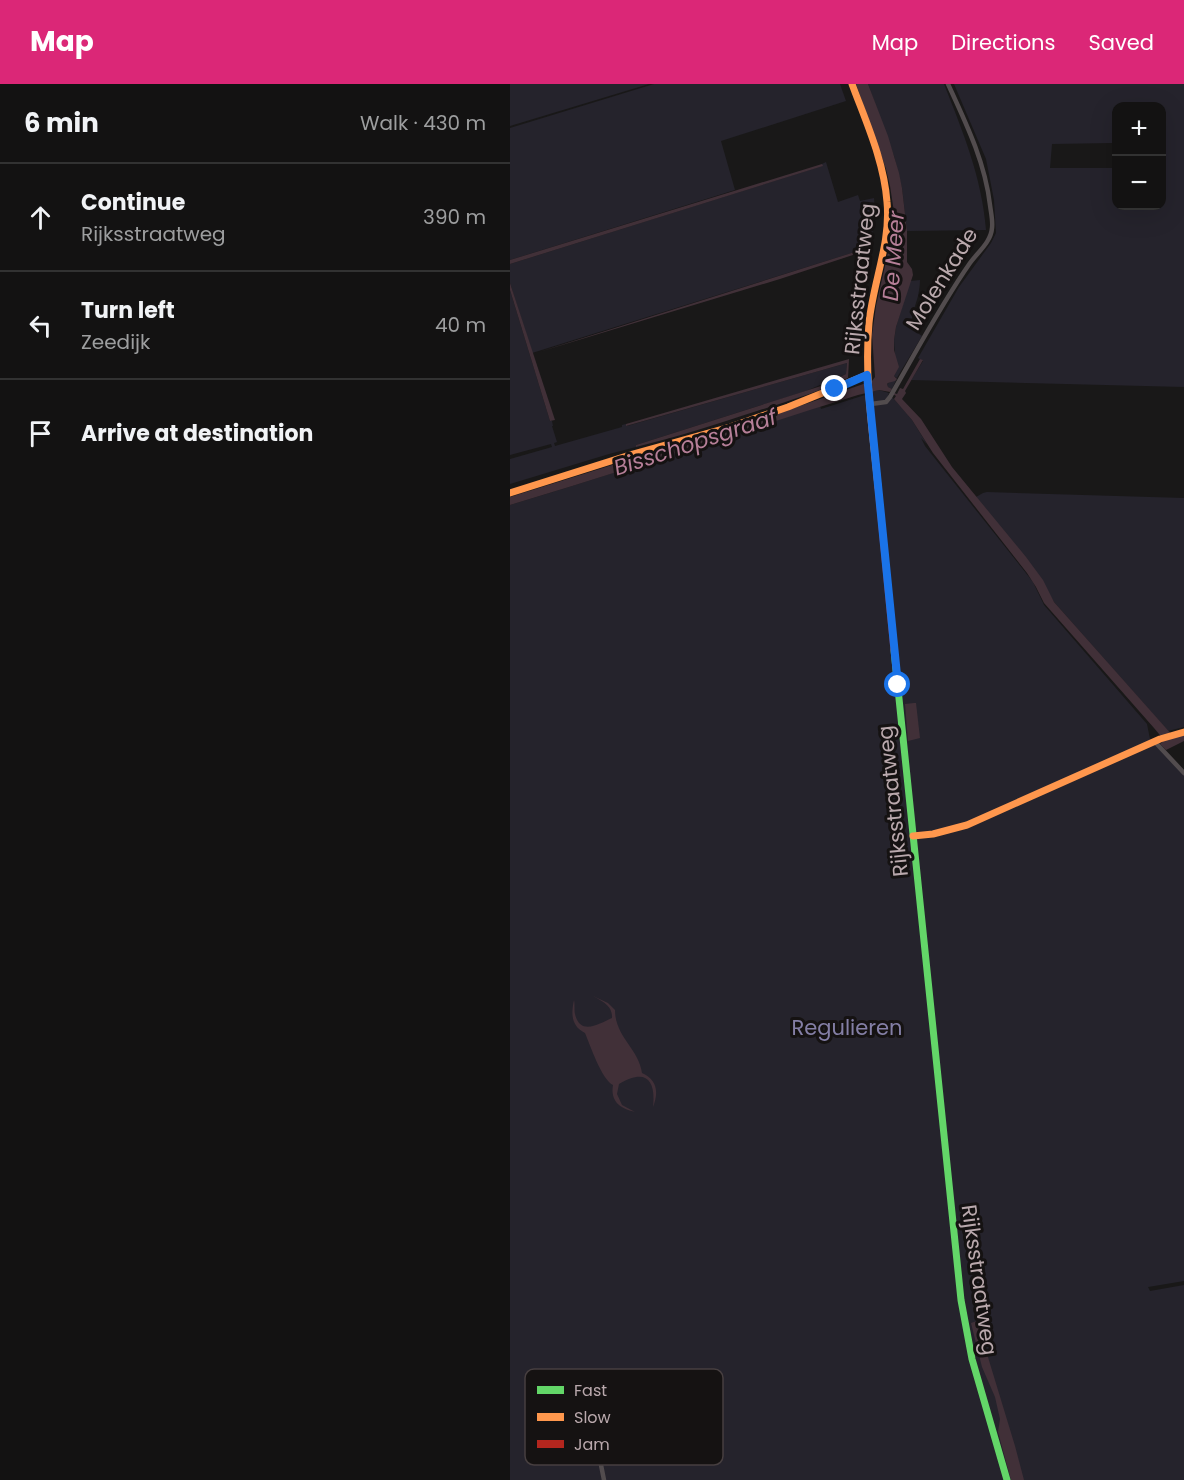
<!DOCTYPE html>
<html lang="en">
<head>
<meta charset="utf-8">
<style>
  :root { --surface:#131212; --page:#1c1b1b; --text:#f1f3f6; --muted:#9d9e9f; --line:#323232; --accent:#db2777 }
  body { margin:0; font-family:Poppins,sans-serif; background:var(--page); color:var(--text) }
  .controls { position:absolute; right:18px; top:18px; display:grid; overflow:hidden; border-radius:12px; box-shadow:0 6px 24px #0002 }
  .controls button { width:54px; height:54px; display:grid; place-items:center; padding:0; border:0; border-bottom:2px solid var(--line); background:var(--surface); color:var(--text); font:30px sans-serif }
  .stop { position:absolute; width:18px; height:18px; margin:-14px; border:4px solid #1a73e8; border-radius:50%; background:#fff }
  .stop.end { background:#1a73e8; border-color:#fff; box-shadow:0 2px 6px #0008 }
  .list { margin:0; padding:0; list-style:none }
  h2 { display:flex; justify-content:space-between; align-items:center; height:78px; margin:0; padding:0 24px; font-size:26px }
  h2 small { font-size:20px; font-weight:400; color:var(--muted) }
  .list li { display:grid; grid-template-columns:39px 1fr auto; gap:18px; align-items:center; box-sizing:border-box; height:108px; padding:0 24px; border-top:2px solid var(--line) }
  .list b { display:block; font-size:22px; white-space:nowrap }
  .list p { margin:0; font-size:20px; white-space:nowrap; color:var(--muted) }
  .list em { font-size:20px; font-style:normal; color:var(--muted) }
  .icon { flex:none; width:33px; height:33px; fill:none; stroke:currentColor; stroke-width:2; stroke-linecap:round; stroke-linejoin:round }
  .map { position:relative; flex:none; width:674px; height:1396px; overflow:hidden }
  header { display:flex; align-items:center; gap:36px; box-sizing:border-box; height:84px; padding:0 30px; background:var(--accent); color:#fff }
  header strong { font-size:28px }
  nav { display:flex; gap:33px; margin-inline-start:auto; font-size:21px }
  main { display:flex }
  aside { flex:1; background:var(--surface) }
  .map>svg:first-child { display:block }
  .green { fill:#25232c; fill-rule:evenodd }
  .water { fill:#413038 }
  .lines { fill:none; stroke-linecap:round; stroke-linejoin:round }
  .street { stroke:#524c4e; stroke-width:4.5 }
  .fast { stroke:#63d668; stroke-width:7 }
  .slow { stroke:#ff974d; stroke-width:7 }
  .jam { stroke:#b3261e; stroke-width:7 }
  .route { stroke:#1a73e8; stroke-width:8 }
  .labels { text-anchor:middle; stroke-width:6; stroke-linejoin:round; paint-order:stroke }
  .street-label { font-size:21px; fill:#baa9ad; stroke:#151212 }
  .park-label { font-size:21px; fill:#847fa6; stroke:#151212 }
  .water-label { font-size:22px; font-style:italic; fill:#b67f98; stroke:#151212 }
  .key { fill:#151212; stroke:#473f40; stroke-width:1.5 }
  .key-label { font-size:16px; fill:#baa9ad }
</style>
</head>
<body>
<header>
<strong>Map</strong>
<nav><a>Map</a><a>Directions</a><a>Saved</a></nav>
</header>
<main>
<aside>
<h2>6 min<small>Walk · 430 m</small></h2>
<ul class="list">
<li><svg class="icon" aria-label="ahead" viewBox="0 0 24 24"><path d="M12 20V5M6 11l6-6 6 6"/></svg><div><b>Continue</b><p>Rijksstraatweg</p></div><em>390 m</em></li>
<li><svg class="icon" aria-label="left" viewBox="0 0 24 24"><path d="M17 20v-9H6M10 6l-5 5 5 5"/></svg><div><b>Turn left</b><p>Zeedijk</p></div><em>40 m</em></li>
<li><svg class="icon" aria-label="arrive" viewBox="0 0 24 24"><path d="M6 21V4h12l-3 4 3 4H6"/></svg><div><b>Arrive at destination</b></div></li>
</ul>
</aside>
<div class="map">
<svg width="674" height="1396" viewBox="0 0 674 1396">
  <rect width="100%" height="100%" fill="#191818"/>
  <!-- green -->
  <g class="green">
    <polygon points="0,0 139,0 0,42"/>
    <polygon points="144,0 330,0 336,17 211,57 225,106 0,176 0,44"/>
    <path d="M358 0H434C453 48 472 94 476 146L397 147 392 104 384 72Z"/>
    <path d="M444 0H674V303L401 296 413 277 408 274 449 203 481 159 486 149 484 116 476 75ZM606 22H652V122H606ZM603 59 604 84H540L542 60Z"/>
    <polygon points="316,78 328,118 348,111 350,117 364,114 365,127 361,163 22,269 0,199 0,180 312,82 312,80"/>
    <path d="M410 196C410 201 409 207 408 212 404 228 395 241 412 252L388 292 382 305 378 303 377 300 387 294 384 292 385 272 384 256 386 243 400 197Z"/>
    <polygon points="0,206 40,337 42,337 43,342 42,342 47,358 44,359 45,362 112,343 112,341 116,340 117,342 337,279 336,290 296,307 126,361 126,363 99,370 0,400 0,375 42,363 41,360 0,371"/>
    <path d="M369 306 379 309 378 311 384 315 393 325 402 336 417 360 411 354 415 362 523 498 534 521 637 640 640 655 674 691V1197L638 1203 640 1207 674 1201V1396H0V421C104 390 207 355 310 322L311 325 355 311 363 310V307Z"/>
    <polygon points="477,408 674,414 674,643 658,647 544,518 525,486 466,413 473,409"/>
  </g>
  <!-- water -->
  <g class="water">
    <path d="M346 0H358L378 52 389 89 392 104 397 147V178L402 185 403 191 386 243 384 256V266L389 283 384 292 387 295 385 297 378 299 377 300 378 303 382 305 380 308 369 306 348 311C232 347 117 386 0 421V413L284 324 362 297 365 293 362 251 366 222 382 151 384 128 380 102 376 85Z"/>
    <polygon points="312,80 313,82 0,180 0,176"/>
    <polygon points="351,166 352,168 270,195 29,268"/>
    <polygon points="0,199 45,336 40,337 0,206"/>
    <path d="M339 275 338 294C309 308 278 317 247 327 207 340 167 353 126 363V361L311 302 336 290 337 279 116 342V340Z"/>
    <polygon points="410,275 413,276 395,307 396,309 392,315 411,335 442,383 516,473 533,496 544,518 663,652 674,650 674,657 656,666 650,660 654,656 644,644 534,519 526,503 517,489 423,369 402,336 384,315 386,312 383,310 384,309 387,310 390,304 393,305"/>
    <polygon points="404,619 406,619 410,654 398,657 395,620"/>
    <path d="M83 912 98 919 105 926C105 953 129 965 132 989 147 996 149 1008 143 1023 146 996 136 984 109 1000L107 1010 112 1021 125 1028C111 1025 100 1018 103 1001 92 996 80 961 75 949 61 942 61 930 64 916 65 920 64 926 65 930 70 952 89 940 102 934 103 922 92 917 83 912Z"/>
    <polygon points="467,1237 505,1362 514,1396 501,1396 488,1348 490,1335 485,1313 472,1283 461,1239"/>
  </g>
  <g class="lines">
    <!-- street -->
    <g class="street">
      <path d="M361 320 376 318 380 313C406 268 430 222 460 179 468 168 481 158 482 144 483 137 481 129 480 121 475 78 456 39 438 0"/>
      <polyline points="645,658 674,689"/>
      <polyline points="44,1307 83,1357 90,1376 94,1396"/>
    </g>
    <!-- fast -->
    <polyline class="fast" points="384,566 451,1216 462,1275 497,1396"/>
    <!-- slow -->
    <g class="slow">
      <path d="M342 0C356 38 374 77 377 118 381 159 363 198 359 239 354 294 363 349 368 403"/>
      <polyline points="0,409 123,370 220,343 278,323 357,291"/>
      <polyline points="403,752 423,750 457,741 650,655 674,648"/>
    </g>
    <!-- jam -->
    <polyline class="jam" points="368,403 384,566"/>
  </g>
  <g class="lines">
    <!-- route -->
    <polyline class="route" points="325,305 357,291 388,601"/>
  </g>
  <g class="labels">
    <!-- street labels -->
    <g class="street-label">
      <text transform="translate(350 195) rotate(-84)" y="7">Rijksstraatweg</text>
      <text transform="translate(432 195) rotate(-58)" y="7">Molenkade</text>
      <text transform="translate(383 717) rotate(-96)" y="7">Rijksstraatweg</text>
      <text transform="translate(469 1196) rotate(82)" y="7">Rijksstraatweg</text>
    </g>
    <!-- park labels -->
    <g class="park-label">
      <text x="337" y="951">Regulieren</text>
    </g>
    <!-- water labels -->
    <g class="water-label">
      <text transform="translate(383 172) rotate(-86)" y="8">De Meer</text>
      <text transform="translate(185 358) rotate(-18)" y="8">Bisschopsgraaf</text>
    </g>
  </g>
  <!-- legend -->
  <rect x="15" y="1285" width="198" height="96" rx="9" class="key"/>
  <rect x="27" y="1302" width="27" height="8" fill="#63d668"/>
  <rect x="27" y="1329" width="27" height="8" fill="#ff974d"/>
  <rect x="27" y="1356" width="27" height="8" fill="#b3261e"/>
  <g class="key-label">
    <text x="64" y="1312">Fast</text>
    <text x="64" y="1339">Slow</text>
    <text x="64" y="1366">Jam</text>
  </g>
</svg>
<div class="controls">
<button>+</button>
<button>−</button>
</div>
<div class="stop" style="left:388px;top:601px"></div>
<div class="stop end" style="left:325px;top:305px"></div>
</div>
</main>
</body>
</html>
